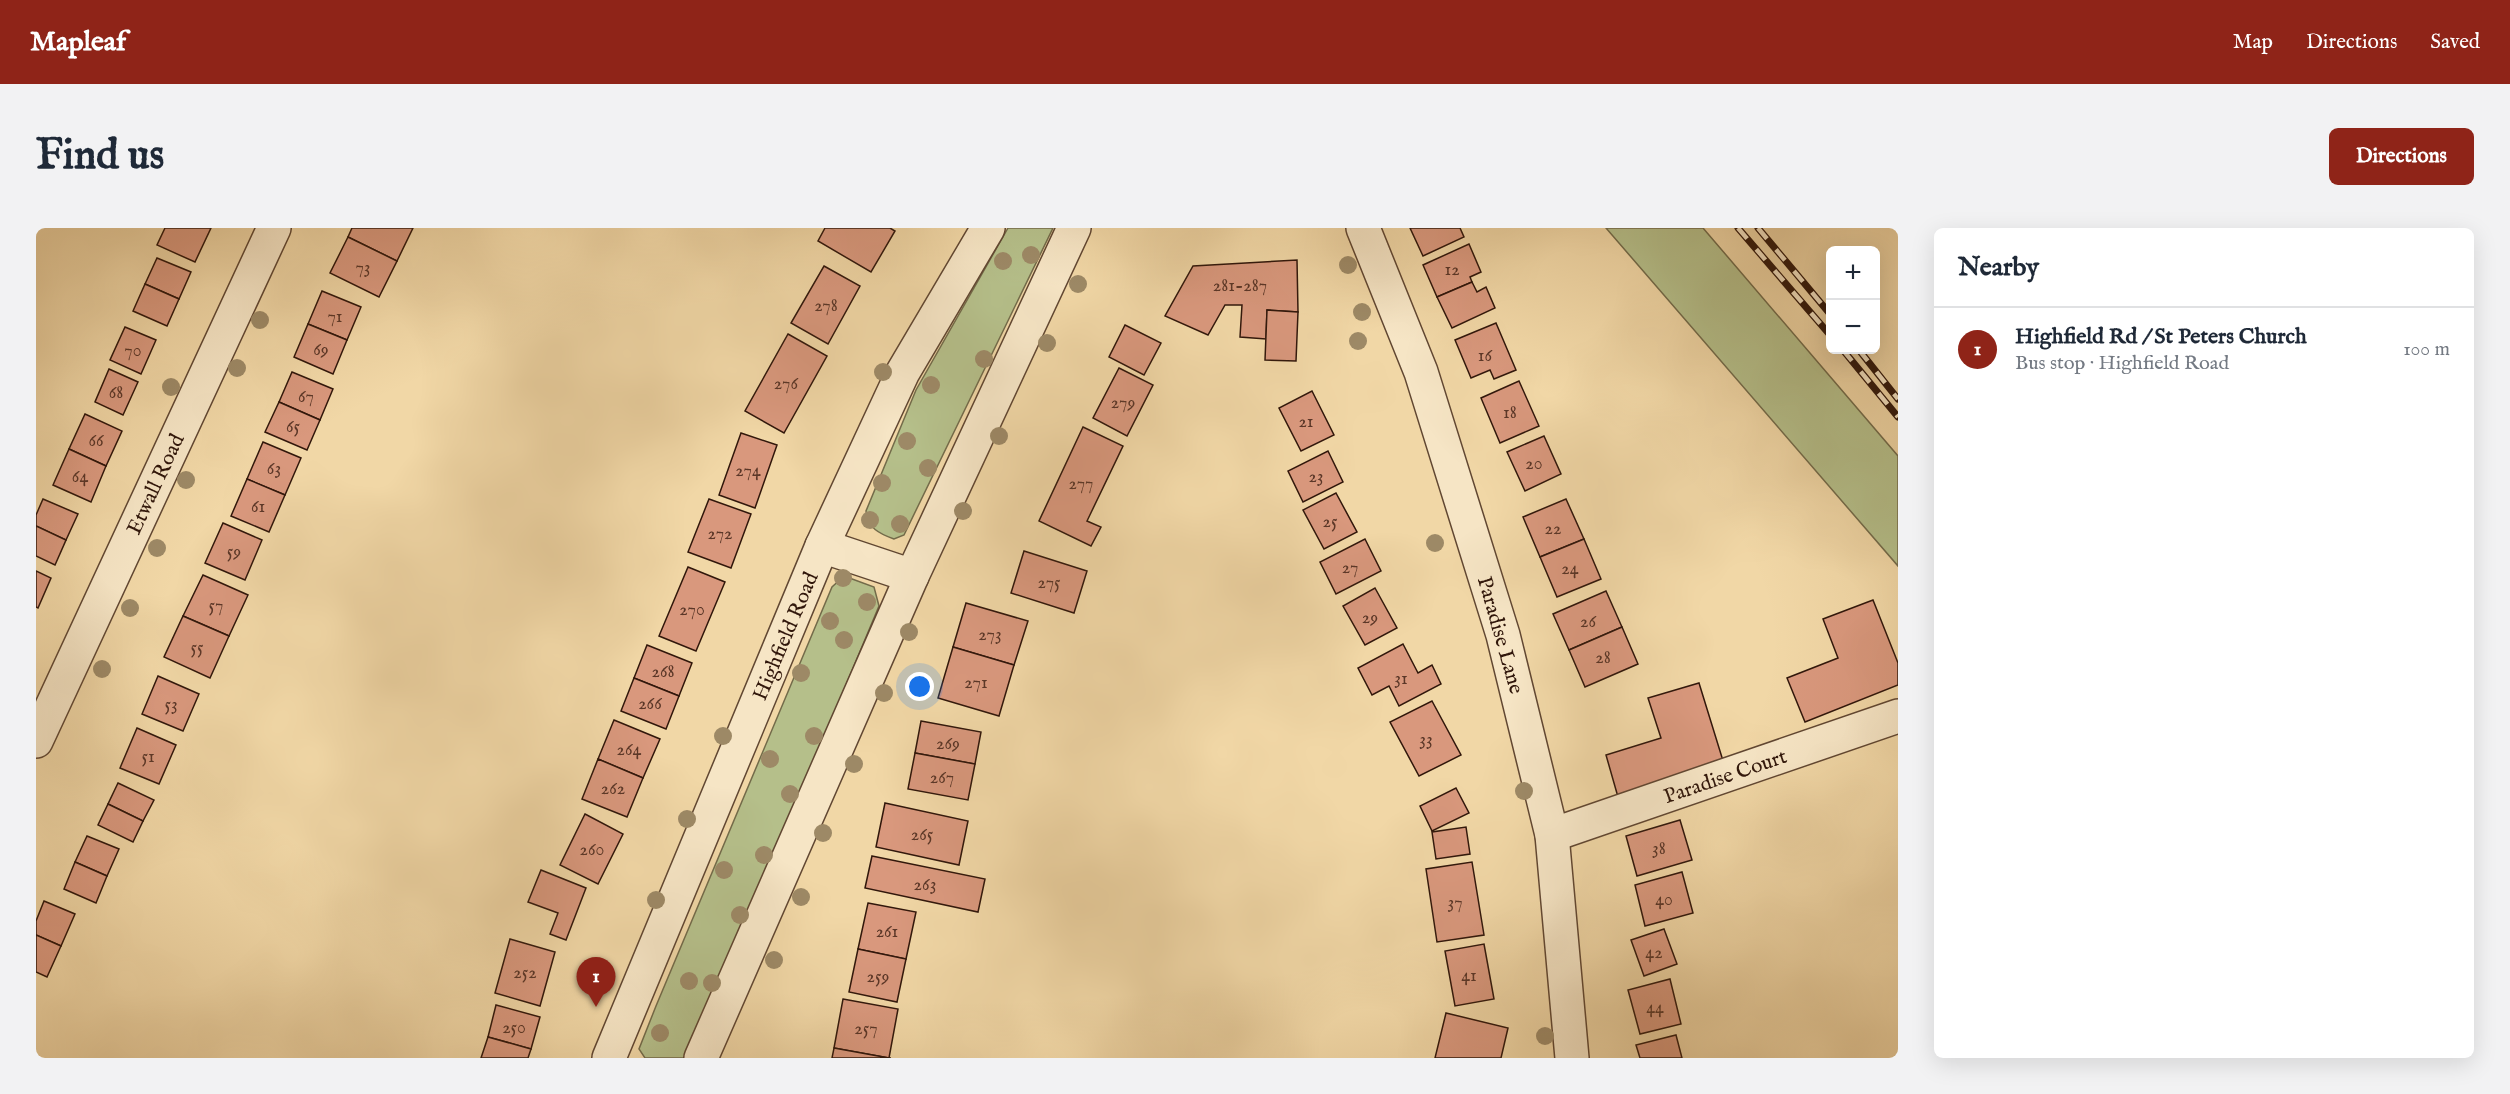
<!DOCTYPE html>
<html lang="en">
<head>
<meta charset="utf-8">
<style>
  :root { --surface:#fff; --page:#f2f2f3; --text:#1f2937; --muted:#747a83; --line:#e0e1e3; --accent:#8f2418 }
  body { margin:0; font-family:"IM FELL English",serif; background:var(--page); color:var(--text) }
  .controls { position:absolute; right:18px; top:18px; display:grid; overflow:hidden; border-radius:9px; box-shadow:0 6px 24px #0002 }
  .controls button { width:54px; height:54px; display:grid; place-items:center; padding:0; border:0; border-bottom:2px solid var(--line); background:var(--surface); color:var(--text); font:30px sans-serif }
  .you { position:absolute; left:884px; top:459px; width:21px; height:21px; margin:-15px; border:4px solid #fff; border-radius:50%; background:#1a73e8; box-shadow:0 0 0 9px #1a73e833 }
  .badge { display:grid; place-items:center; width:39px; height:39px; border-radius:50%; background:var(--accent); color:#fff; font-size:20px; font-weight:700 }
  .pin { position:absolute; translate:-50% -50px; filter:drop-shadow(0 2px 3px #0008) }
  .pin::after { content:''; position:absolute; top:32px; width:21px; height:18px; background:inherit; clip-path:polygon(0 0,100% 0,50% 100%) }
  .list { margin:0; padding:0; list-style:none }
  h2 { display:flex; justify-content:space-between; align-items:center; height:78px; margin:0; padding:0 24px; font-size:26px }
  h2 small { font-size:20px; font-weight:400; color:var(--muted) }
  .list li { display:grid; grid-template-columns:39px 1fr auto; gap:18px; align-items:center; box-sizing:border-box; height:84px; padding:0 24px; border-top:2px solid var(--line) }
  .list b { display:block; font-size:22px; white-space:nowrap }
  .list p { margin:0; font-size:20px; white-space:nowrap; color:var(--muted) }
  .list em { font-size:20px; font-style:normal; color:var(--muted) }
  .map { position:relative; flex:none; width:1862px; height:830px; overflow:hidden; border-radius:9px }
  header { display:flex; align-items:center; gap:36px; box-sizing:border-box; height:84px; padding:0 30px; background:var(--accent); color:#fff }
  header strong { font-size:28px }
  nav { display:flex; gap:33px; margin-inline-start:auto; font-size:21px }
  .intro { display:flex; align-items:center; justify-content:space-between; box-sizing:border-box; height:144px; padding:0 36px }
  h1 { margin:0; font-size:42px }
  .button { padding:15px 27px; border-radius:9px; background:var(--accent); color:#fff; font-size:21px; font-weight:700 }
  main { display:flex; gap:36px; padding:0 36px }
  aside { flex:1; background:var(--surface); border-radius:9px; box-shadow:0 6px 24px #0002 }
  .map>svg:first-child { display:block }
  .green { fill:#b5bf8a; stroke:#736b4a; stroke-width:1.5 }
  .building { fill:#d9987d; stroke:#31170b; stroke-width:1.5 }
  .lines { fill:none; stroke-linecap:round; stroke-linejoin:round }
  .minor-casing { stroke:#614732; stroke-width:36 }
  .minor { stroke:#f6e5c5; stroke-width:33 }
  .rail-casing { stroke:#31170b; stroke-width:7 }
  .rail { stroke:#f6e5c5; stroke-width:4.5; stroke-dasharray:14; stroke-linecap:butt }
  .tree { fill:#9d8966 }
  .labels { text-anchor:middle; stroke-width:6; stroke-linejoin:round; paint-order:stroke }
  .number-label { font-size:18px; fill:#5b3728 }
  .street-label { font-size:21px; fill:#31170b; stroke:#f6e5c5 }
</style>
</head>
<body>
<header>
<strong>Mapleaf</strong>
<nav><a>Map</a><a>Directions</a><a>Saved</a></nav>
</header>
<div class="intro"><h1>Find us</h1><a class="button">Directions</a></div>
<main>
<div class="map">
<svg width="1862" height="830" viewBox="0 0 1862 830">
  <rect width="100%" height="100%" fill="#f1d7a6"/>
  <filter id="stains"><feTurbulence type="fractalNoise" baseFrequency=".00333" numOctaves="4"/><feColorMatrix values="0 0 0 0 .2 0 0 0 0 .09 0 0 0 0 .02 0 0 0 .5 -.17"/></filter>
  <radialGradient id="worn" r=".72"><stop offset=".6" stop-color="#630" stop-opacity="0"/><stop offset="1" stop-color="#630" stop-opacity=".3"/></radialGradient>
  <!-- green -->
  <g class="green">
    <path d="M972 0H1017L868 307 858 311C844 306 831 300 830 283L880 162Z"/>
    <polygon points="1570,0 1667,0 1862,228 1862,338"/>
    <polygon points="808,348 838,359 843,378 685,756 649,830 609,830 603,821 620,778 796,359"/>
  </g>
  <!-- building -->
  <g class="building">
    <polygon points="129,0 175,0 159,34 121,17"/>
    <polygon points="316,0 377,0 361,33 312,9"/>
    <polygon points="789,0 854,0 859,3 835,44 782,13"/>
    <polygon points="1374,0 1424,0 1428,9 1387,28"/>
    <polygon points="312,9 361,33 343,69 294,45"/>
    <polygon points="1433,16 1445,44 1434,49 1436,54 1401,69 1387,37"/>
    <polygon points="121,30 155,44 143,71 109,56"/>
    <polygon points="1261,32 1262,84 1231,82 1230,111 1204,109 1206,77 1189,77 1172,107 1129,88 1157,38"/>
    <polygon points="788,38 824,58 792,116 755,95"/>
    <polygon points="1436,54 1441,64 1450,59 1459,80 1416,100 1401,69"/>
    <polygon points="109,56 143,71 131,98 97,83"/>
    <polygon points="286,63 325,79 311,112 272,96"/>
    <polygon points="1231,82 1262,84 1260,133 1229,132"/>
    <polygon points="1460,95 1480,142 1458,151 1454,142 1435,150 1419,112"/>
    <polygon points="272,96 311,112 297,146 258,129"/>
    <polygon points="1089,97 1125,115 1108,147 1073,129"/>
    <polygon points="89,99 120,112 105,146 74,132"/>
    <polygon points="752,106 791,128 748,205 709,183"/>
    <polygon points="1083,140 1117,157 1091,208 1057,190"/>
    <polygon points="73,141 102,154 87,187 59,174"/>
    <polygon points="256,144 297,161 284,192 243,174"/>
    <polygon points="1483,153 1503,198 1464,215 1445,170"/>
    <polygon points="1276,163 1298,207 1265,223 1243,180"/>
    <polygon points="243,174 284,192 271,222 229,204"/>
    <polygon points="49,186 86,203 70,238 33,221"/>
    <polygon points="1047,199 1087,218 1051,293 1065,299 1055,318 1003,293"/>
    <polygon points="705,205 741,217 719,280 683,267"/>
    <polygon points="1508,208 1525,246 1489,263 1471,224"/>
    <polygon points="227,214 265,230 249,267 211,251"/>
    <polygon points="33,221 70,238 55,274 17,257"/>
    <polygon points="1292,223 1307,254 1267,274 1252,243"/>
    <polygon points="211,251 249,267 233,304 195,288"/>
    <polygon points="1300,265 1321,304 1288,321 1267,282"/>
    <polygon points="7,271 42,286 30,312 0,298 0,287"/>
    <polygon points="673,271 715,286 695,340 652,324"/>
    <polygon points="1530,271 1548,311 1504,329 1487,289"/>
    <polygon points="187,295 226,312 209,352 169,335"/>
    <polygon points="0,298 30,312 19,337 0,328"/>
    <polygon points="1329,311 1345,343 1300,366 1284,334"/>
    <polygon points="1548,311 1565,351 1521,369 1504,329"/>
    <polygon points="988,323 1051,343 1038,385 975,365"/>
    <polygon points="652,339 689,354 660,423 623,408"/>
    <polygon points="0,343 15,350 2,380 0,379"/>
    <polygon points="167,347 212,367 193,408 147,388"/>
    <polygon points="1339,360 1361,400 1329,417 1307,378"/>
    <polygon points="1570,363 1586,399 1533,422 1517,386"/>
    <polygon points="1837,372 1862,435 1862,457 1769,494 1751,450 1802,430 1787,391"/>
    <polygon points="930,375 992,393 978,437 917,419"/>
    <polygon points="147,388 193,408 174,450 128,429"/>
    <polygon points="1586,399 1602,436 1549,459 1533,422"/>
    <polygon points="1367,416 1382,445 1396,437 1405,456 1363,478 1353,458 1336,467 1322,440"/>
    <polygon points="611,417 656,435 643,468 598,450"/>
    <polygon points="917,419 978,437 963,488 902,470"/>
    <polygon points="122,448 163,466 147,503 106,486"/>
    <polygon points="598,450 643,468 630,501 585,483"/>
    <polygon points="1663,455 1688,536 1582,569 1570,527 1625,510 1612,470"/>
    <polygon points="1396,473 1425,527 1383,548 1354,494"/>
    <polygon points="578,492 624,511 607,550 562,531"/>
    <polygon points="885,493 945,504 939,536 879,525"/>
    <polygon points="101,500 140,517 123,556 84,540"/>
    <polygon points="879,525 939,536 932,572 872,561"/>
    <polygon points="562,531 607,550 591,589 546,571"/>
    <polygon points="82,555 118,572 107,593 72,576"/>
    <polygon points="1420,560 1433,585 1396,603 1384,578"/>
    <polygon points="849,575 932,593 923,637 840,619"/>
    <polygon points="72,576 107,593 97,614 62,597"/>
    <polygon points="549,586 587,606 562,656 524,637"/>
    <polygon points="1644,592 1656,632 1601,648 1590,608"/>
    <polygon points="1430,599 1434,626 1400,631 1396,604"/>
    <polygon points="51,608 83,621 71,648 39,634"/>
    <polygon points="836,628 949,651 942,684 829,660"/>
    <polygon points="39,634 71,648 60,675 28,661"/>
    <polygon points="1436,634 1448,707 1401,714 1390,641"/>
    <polygon points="505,642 550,660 530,712 514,706 522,685 492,674"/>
    <polygon points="1646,644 1657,685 1609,698 1599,657"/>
    <polygon points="8,673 39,686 25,718 0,707 0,693"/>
    <polygon points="832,675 880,684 870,731 822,721"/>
    <polygon points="1628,701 1641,736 1608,748 1595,712"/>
    <polygon points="0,707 25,718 11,749 0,744"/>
    <polygon points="474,711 519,724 504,778 459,765"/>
    <polygon points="1448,716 1458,771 1419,778 1409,723"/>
    <polygon points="822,721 870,731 861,774 813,764"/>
    <polygon points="1634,751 1645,796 1604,806 1592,762"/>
    <polygon points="807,771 862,781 853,830 798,820"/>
    <polygon points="460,777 504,789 495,821 452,809"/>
    <polygon points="1410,785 1472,800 1465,830 1399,830"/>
    <polygon points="1640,807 1646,830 1604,830 1600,817"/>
    <polygon points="452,809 495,821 492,830 445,830"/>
    <polygon points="798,820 853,830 855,830 796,830"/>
  </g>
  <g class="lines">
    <defs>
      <g id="minor">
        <polyline points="1327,0 1385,144 1467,407 1516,607 1536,830"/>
        <polyline points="786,318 876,348"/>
        <polyline points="0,513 238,0"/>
        <polyline points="1516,607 1862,488"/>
        <polyline points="573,830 786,318 867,144 952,0"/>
        <polyline points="665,830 876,348 1038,0"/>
      </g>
    </defs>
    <!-- minor casing -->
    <use href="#minor" class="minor-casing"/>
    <!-- minor -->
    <use href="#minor" class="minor"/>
    <defs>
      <g id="rail">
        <polyline points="1702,0 1794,107"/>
        <polyline points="1722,0 1794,86"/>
        <polyline points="1807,122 1862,189"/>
        <polyline points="1823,122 1862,171"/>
      </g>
    </defs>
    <!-- rail casing -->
    <use href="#rail" class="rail-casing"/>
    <!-- rail -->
    <use href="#rail" class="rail"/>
  </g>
  <!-- trees -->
  <g class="tree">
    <circle cx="995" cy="27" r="9"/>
    <circle cx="967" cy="33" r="9"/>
    <circle cx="1312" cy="37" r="9"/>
    <circle cx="1042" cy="56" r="9"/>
    <circle cx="1326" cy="84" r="9"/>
    <circle cx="224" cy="92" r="9"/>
    <circle cx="1322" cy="113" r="9"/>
    <circle cx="1011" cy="115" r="9"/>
    <circle cx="948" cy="131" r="9"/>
    <circle cx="201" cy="140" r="9"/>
    <circle cx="847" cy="144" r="9"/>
    <circle cx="895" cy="157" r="9"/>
    <circle cx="135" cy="159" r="9"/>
    <circle cx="963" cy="208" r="9"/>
    <circle cx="871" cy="213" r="9"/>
    <circle cx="892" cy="240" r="9"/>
    <circle cx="150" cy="252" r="9"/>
    <circle cx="846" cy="255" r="9"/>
    <circle cx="927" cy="283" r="9"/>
    <circle cx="834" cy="292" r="9"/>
    <circle cx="864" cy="296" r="9"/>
    <circle cx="1399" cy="315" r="9"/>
    <circle cx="121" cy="320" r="9"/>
    <circle cx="807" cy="350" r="9"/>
    <circle cx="831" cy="374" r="9"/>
    <circle cx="94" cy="380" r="9"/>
    <circle cx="794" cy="393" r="9"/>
    <circle cx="873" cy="404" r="9"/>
    <circle cx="808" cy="412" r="9"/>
    <circle cx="66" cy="441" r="9"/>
    <circle cx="765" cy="445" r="9"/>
    <circle cx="848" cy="465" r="9"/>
    <circle cx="687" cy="508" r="9"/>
    <circle cx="778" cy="508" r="9"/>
    <circle cx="734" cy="531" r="9"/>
    <circle cx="818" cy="536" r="9"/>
    <circle cx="1488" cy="563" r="9"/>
    <circle cx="754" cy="566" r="9"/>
    <circle cx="651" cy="591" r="9"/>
    <circle cx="787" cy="605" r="9"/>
    <circle cx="728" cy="627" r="9"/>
    <circle cx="688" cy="642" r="9"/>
    <circle cx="765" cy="669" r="9"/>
    <circle cx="620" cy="672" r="9"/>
    <circle cx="704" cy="687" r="9"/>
    <circle cx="738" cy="732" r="9"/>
    <circle cx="653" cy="753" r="9"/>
    <circle cx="676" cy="755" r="9"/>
    <circle cx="624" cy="805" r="9"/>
    <circle cx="1509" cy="808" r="9"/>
  </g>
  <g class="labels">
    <!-- number labels -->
    <g class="number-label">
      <text x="327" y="45">73</text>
      <text x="1416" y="47">12</text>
      <text x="1204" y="63">281-287</text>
      <text x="790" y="83">278</text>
      <text x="299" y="94">71</text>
      <text x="285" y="127">69</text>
      <text x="97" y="128">70</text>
      <text x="1449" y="133">16</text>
      <text x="750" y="161">276</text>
      <text x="80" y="170">68</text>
      <text x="270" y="174">67</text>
      <text x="1087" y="180">279</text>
      <text x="1474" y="190">18</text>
      <text x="1270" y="199">21</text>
      <text x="257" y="204">65</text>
      <text x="60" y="218">66</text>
      <text x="1498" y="241">20</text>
      <text x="238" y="246">63</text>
      <text x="712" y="248">274</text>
      <text x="44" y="254">64</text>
      <text x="1280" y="254">23</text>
      <text x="1045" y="261">277</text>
      <text x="222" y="284">61</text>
      <text x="1294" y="299">25</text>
      <text x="1517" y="306">22</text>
      <text x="684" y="311">272</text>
      <text x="198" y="329">59</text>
      <text x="1314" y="345">27</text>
      <text x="1534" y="346">24</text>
      <text x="1013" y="360">275</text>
      <text x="180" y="383">57</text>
      <text x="656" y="387">270</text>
      <text x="1334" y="395">29</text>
      <text x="1552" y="399">26</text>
      <text x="954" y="412">273</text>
      <text x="161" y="425">55</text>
      <text x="1567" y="435">28</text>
      <text x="627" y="449">268</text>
      <text x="1365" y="456">31</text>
      <text x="940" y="460">271</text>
      <text x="614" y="481">266</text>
      <text x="135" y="482">53</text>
      <text x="1390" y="517">33</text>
      <text x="912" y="521">269</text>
      <text x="593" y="527">264</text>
      <text x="112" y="534">51</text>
      <text x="906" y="555">267</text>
      <text x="577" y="566">262</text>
      <text x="886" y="612">265</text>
      <text x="1623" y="626">38</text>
      <text x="556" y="627">260</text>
      <text x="889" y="662">263</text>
      <text x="1628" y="677">40</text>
      <text x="1419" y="680">37</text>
      <text x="851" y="709">261</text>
      <text x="1618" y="730">42</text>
      <text x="489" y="750">252</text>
      <text x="1433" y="753">41</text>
      <text x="842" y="754">259</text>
      <text x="1619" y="785">44</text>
      <text x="478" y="805">250</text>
      <text x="830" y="806">257</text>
    </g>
    <!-- street labels -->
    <g class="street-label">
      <text transform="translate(119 256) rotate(-65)" y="7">Etwall Road</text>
      <text transform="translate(1465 407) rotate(74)" y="7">Paradise Lane</text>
      <text transform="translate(749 408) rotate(-67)" y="7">Highfield Road</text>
      <text transform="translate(1689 548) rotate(-19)" y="7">Paradise Court</text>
    </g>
  </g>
  <rect width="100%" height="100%" filter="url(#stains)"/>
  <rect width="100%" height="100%" fill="url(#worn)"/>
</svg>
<div class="controls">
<button>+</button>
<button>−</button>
</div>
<div class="you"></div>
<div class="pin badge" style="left:560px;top:779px">1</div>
</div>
<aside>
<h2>Nearby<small></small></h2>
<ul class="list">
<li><span class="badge">1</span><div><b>Highfield Rd / St Peters Church</b><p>Bus stop · Highfield Road</p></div><em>100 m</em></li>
</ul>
</aside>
</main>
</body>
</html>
